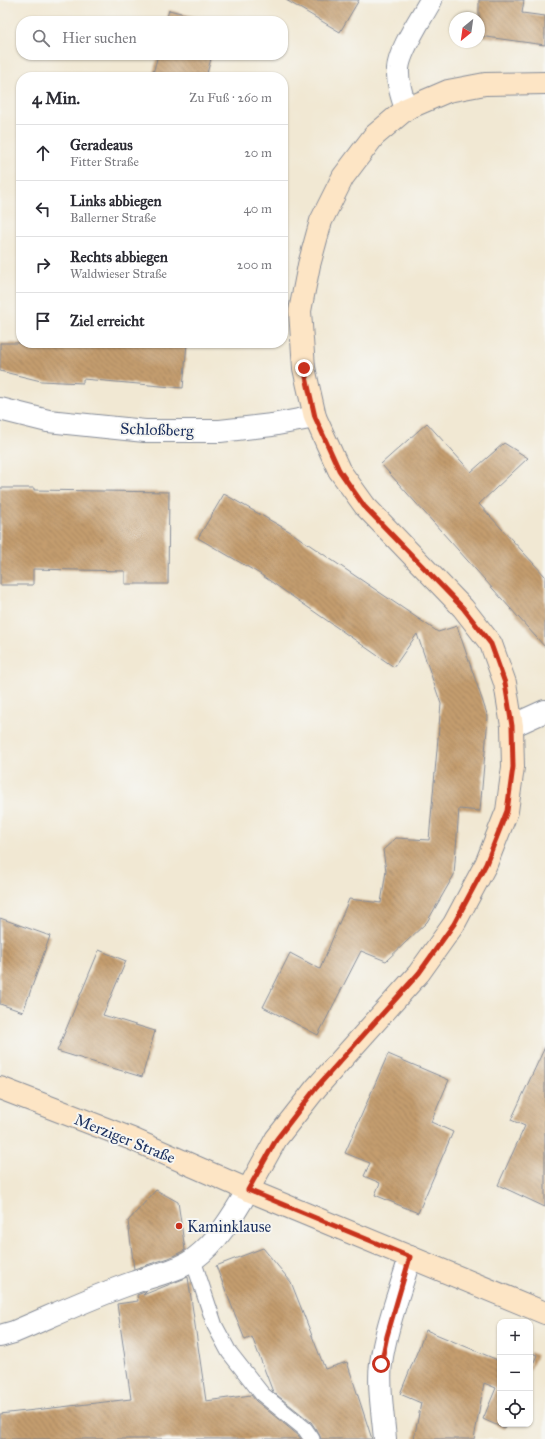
<!DOCTYPE html>
<html lang="de">
<head>
<meta charset="utf-8">
<style>
  :root { --surface:#fff; --page:#f7f7f7; --text:#2b2b33; --muted:#7c7c81; --line:#e1e1e2 }
  body { margin:0; font-family:"IM FELL Great Primer",serif; background:var(--page); color:var(--text) }
  .controls { position:absolute; right:12px; bottom:12px; display:grid; overflow:hidden; border-radius:8px; box-shadow:0 1px 3px #0004 }
  .controls button { width:36px; height:36px; display:grid; place-items:center; padding:0; border:0; border-bottom:1px solid var(--line); background:var(--surface); color:var(--text); font:20px sans-serif }
  .compass { position:absolute; left:449px; top:12px; width:36px; height:36px; border-radius:50%; background:var(--surface); box-shadow:0 1px 3px #0004; rotate:209deg }
  .stop { position:absolute; width:12px; height:12px; margin:-9px; border:3px solid #c8321e; border-radius:50%; background:#fff }
  .stop.end { background:#c8321e; border-color:#fff; box-shadow:0 1px 4px #0008 }
  .list { margin:0; padding:0; list-style:none }
  h2 { display:flex; justify-content:space-between; align-items:center; height:52px; margin:0; padding:0 16px; font-size:17px }
  h2 small { font-size:13px; font-weight:400; color:var(--muted) }
  .list li { display:grid; grid-template-columns:26px 1fr auto; gap:12px; align-items:center; box-sizing:border-box; height:56px; padding:0 16px; border-top:1px solid var(--line) }
  .list b { display:block; font-size:15px; white-space:nowrap }
  .list p { margin:0; font-size:13px; white-space:nowrap; color:var(--muted) }
  .list em { font-size:13px; font-style:normal; color:var(--muted) }
  .icon { flex:none; width:22px; height:22px; fill:none; stroke:currentColor; stroke-width:2; stroke-linecap:round; stroke-linejoin:round }
  .map { position:relative; flex:none; width:545px; height:1439px; overflow:hidden }
  .search { position:absolute; background:var(--surface); box-shadow:0 1px 3px #0004; left:16px; top:16px; width:272px; height:44px; display:flex; align-items:center; gap:10px; box-sizing:border-box; padding:0 14px; border-radius:16px; color:var(--muted); font-size:15px }
  .panel { position:absolute; background:var(--surface); box-shadow:0 1px 3px #0004; left:16px; top:72px; width:272px; height:276px; border-radius:16px }
  .map>svg:first-child { display:block }
  .building { fill:url(#building-back-hatch) }
  .lines { fill:none; stroke-linecap:round; stroke-linejoin:round }
  .lane-casing { stroke:#868c98; stroke-width:17 }
  .street-casing { stroke:#868c98; stroke-width:24 }
  .secondary-casing { stroke:#868c98; stroke-width:24 }
  .lane { stroke:#fff; stroke-width:15 }
  .street { stroke:#fff; stroke-width:22 }
  .secondary { stroke:#fde5c5; stroke-width:22 }
  .route { stroke:#c8321e; stroke-width:5 }
  .poi-dot { fill:#c8321e; stroke:#f6f6f2; stroke-width:1.5 }
  .labels { text-anchor:middle; stroke-width:4; stroke-linejoin:round; paint-order:stroke }
  .street-label { font-size:16px; fill:#1b2f5e; stroke:#f6f6f2 }
  .poi-label { font-size:16px; fill:#1b2f5e; stroke:#f6f6f2; text-anchor:start }
</style>
</head>
<body>
<div class="map">
<svg width="545" height="1439" viewBox="0 0 545 1439">
  <defs>
    <pattern id="building-back-hatch" width="6" height="6" patternUnits="userSpaceOnUse"><rect width="6" height="6" fill="#c49d6e"/><path d="M-1 5l2 2M0 0l6 6M5-1l2 2" fill="none" stroke="#9e805e"/></pattern>
  </defs>
  <rect width="100%" height="100%" fill="#f6f6f2"/>
  <filter id="ink" filterUnits="userSpaceOnUse"><feTurbulence type="fractalNoise" baseFrequency=".025" numOctaves="2"/><feDisplacementMap in="SourceGraphic" scale="8" xChannelSelector="R" yChannelSelector="G"/><feConvolveMatrix kernelMatrix="1 2 1 2 8 2 1 2 1" color-interpolation-filters="sRGB"/></filter>
  <filter id="wash" filterUnits="userSpaceOnUse"><feTurbulence type="fractalNoise" baseFrequency=".012" numOctaves="4" result="noise"/><feDisplacementMap in="SourceGraphic" scale="16" xChannelSelector="R" yChannelSelector="G"/><feGaussianBlur stdDeviation="0.9" result="paint"/><feColorMatrix in="noise" values="0 0 0 0 0 0 0 0 0 0 0 0 0 0 0 0 0 1.4 0 .05"/><feComposite in="paint" operator="in"/></filter>
  <g filter="url(#wash)">
    <rect width="100%" height="100%" fill="#f1e8d3"/>
    <g id="blocks">
      <!-- building -->
      <g class="building">
        <polygon points="286,0 359,0 340,32"/>
        <polygon points="479,0 524,0 522,13 545,16 545,45 479,36"/>
        <polygon points="169,10 213,21 166,21"/>
        <polygon points="158,55 212,55 206,77 152,77"/>
        <polygon points="0,343 187,343 183,388 83,379 83,383 41,381 0,371"/>
        <polygon points="427,423 471,472 504,443 528,458 479,504 545,576 545,647 381,464"/>
        <polygon points="0,488 34,488 34,490 169,492 168,584 125,584 125,571 33,569 33,585 0,585"/>
        <polygon points="224,494 289,531 438,632 457,626 488,717 480,811 459,809 454,875 427,922 386,961 361,951 318,1035 263,1007 290,953 320,969 349,899 381,903 386,871 383,850 396,838 429,840 441,704 417,634 394,667 260,574 198,538"/>
        <polygon points="0,918 50,936 23,1012 0,1004"/>
        <polygon points="99,950 126,961 103,1015 155,1031 142,1077 57,1051"/>
        <polygon points="545,1047 545,1207 498,1185 525,1126 511,1120"/>
        <polygon points="388,1054 449,1080 431,1122 453,1132 418,1213 375,1195 380,1183 364,1176 370,1163 345,1153"/>
        <polygon points="156,1190 178,1202 185,1250 169,1258 134,1269 128,1221"/>
        <polygon points="263,1248 291,1282 325,1369 347,1362 372,1439 321,1439 319,1434 311,1422 273,1392 252,1337 245,1340 216,1266"/>
        <polygon points="188,1277 206,1401 251,1395 256,1401 298,1435 301,1439 0,1439 0,1414 131,1399 117,1304 138,1301 137,1295 147,1291 143,1295"/>
        <polygon points="426,1330 500,1361 500,1424 507,1424 505,1429 483,1419 496,1388 484,1383 474,1439 414,1439 421,1403 400,1394"/>
        <polygon points="530,1352 537,1355 530,1371"/>
      </g>
    </g>
  </g>
  <g filter="url(#ink)">
    <use href="#blocks" fill-opacity="0" stroke="#868c98" stroke-width="1"/>
    <g class="lines">
      <defs>
        <polyline id="lane" points="193,1260 215,1326 229,1352 262,1394 305,1429 312,1439"/>
        <g id="street">
          <path d="M406 109C402 97 397 82 398 69 399 50 422 17 431 0"/>
          <polyline points="0,409 48,421 145,431 220,431 272,425 315,417"/>
          <polyline points="512,726 545,711"/>
          <path d="M0 1336 14 1332C54 1315 94 1296 135 1282 154 1275 178 1271 194 1259 218 1241 233 1216 248 1190"/>
          <path d="M385 1439C383 1416 378 1385 381 1363 386 1327 400 1291 410 1257"/>
        </g>
        <g id="secondary">
          <polyline points="0,1088 132,1139 248,1190 545,1313"/>
          <polyline points="248,1190 276,1139 316,1088 419,973 454,924 486,864 507,811 513,767 512,726 505,683 491,644 463,608 365,506 339,470 315,417 304,368 300,311 309,265 321,221 343,177 374,136 406,109 448,91 485,84 545,83"/>
        </g>
      </defs>
      <!-- lane casing -->
      <use href="#lane" class="lane-casing"/>
      <!-- street casing -->
      <use href="#street" class="street-casing"/>
      <!-- secondary casing -->
      <use href="#secondary" class="secondary-casing"/>
      <!-- lane -->
      <use href="#lane" class="lane"/>
      <!-- street -->
      <use href="#street" class="street"/>
      <!-- secondary -->
      <use href="#secondary" class="secondary"/>
    </g>
  </g>
  <g class="lines" filter="url(#ink)">
    <!-- route -->
    <polyline class="route" points="304,368 315,417 339,470 364,506 463,608 491,644 505,683 512,726 513,767 507,811 486,864 454,924 419,973 316,1088 276,1140 248,1190 410,1257 387,1336 381,1364"/>
  </g>
  <!-- markers -->
  <circle class="poi-dot" cx="179" cy="1226" r="4"/>
  <g class="labels">
    <!-- street labels -->
    <g class="street-label">
      <text transform="translate(157 429) rotate(2)" y="6">Schloßberg</text>
      <text transform="translate(125 1138) rotate(22)" y="6">Merziger Straße</text>
    </g>
    <!-- poi labels -->
    <g class="poi-label">
      <text x="187" y="1232">Kaminklause</text>
    </g>
  </g>
</svg>
<div class="controls">
<button>+</button>
<button>−</button>
<button><svg class="icon" aria-label="locate" viewBox="0 0 24 24"><circle cx="12" cy="12" r="6"/><path d="M12 2v4M12 18v4M2 12h4M18 12h4"/></svg></button>
</div>
<svg class="compass" viewBox="-18 -18 36 36"><path d="M0-13l5 13h-10z" fill="#e53935"/><path d="M0 13l5-13h-10z" fill="#7c7c81"/></svg>
<div class="stop" style="left:381px;top:1364px"></div>
<div class="stop end" style="left:304px;top:368px"></div>
<div class="search"><svg class="icon" aria-label="search" viewBox="0 0 24 24"><circle cx="10" cy="10" r="6"/><path d="M15 15l6 6"/></svg>Hier suchen</div>
<section class="panel">
<h2>4 Min.<small>Zu Fuß · 260 m</small></h2>
<ul class="list">
<li><svg class="icon" aria-label="ahead" viewBox="0 0 24 24"><path d="M12 20V5M6 11l6-6 6 6"/></svg><div><b>Geradeaus</b><p>Fitter Straße</p></div><em>20 m</em></li>
<li><svg class="icon" aria-label="left" viewBox="0 0 24 24"><path d="M17 20v-9H6M10 6l-5 5 5 5"/></svg><div><b>Links abbiegen</b><p>Ballerner Straße</p></div><em>40 m</em></li>
<li><svg class="icon" aria-label="right" viewBox="0 0 24 24"><path d="M7 20v-9h11M14 6l5 5-5 5"/></svg><div><b>Rechts abbiegen</b><p>Waldwieser Straße</p></div><em>200 m</em></li>
<li><svg class="icon" aria-label="arrive" viewBox="0 0 24 24"><path d="M6 21V4h12l-3 4 3 4H6"/></svg><div><b>Ziel erreicht</b></div></li>
</ul>
</section>
</div>
</body>
</html>
